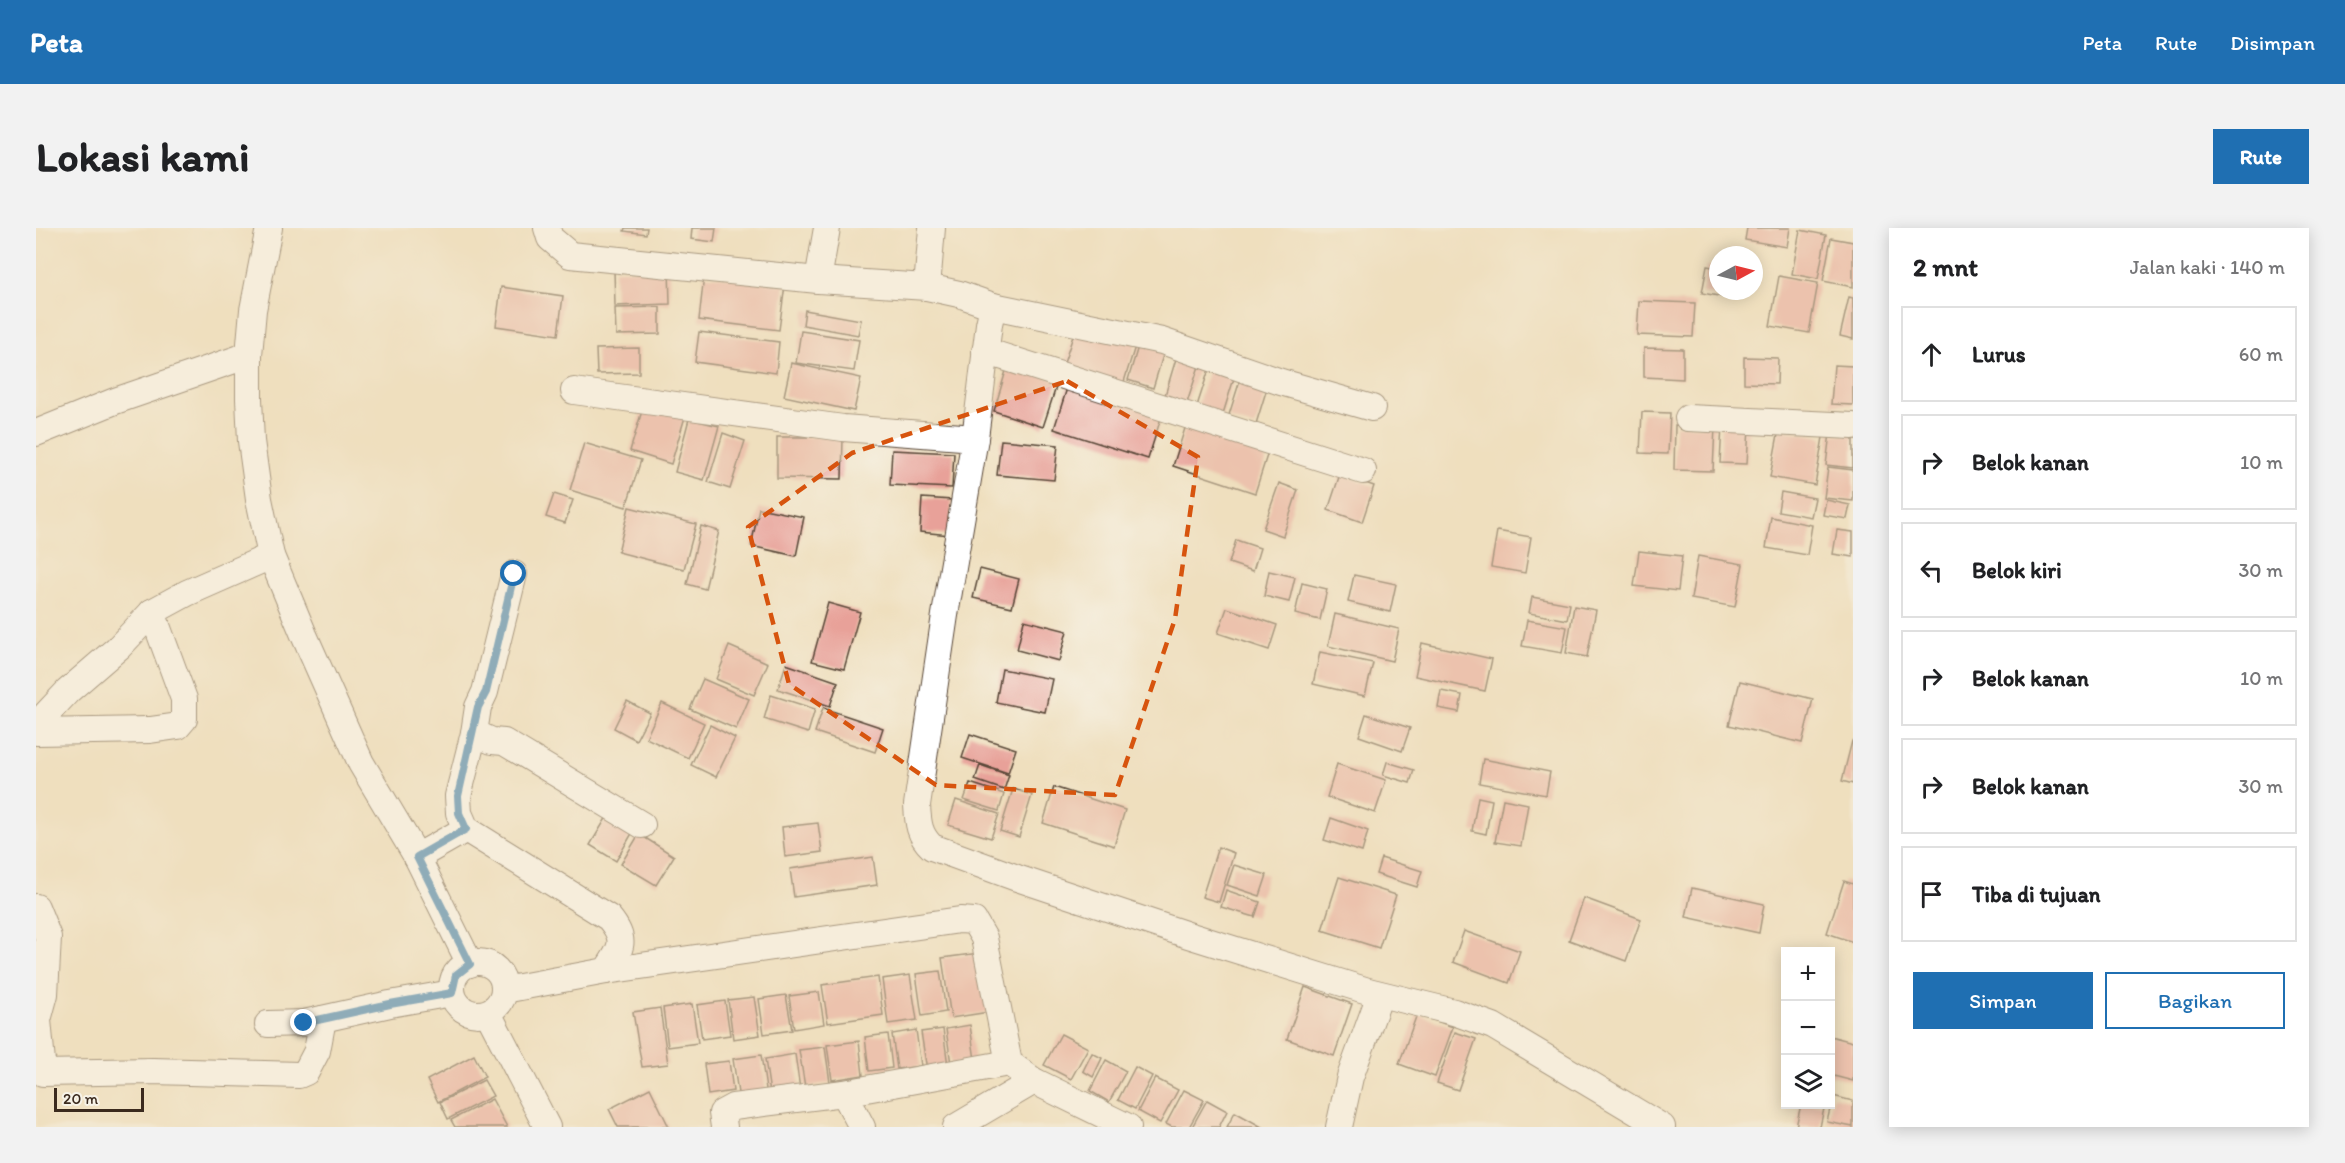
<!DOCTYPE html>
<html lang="id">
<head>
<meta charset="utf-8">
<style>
  :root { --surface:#fff; --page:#f2f2f2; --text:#202124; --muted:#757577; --line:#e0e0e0; --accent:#1f6fb2 }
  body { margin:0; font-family:Itim,sans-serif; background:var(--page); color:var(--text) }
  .controls { position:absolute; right:18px; bottom:18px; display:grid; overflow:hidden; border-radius:0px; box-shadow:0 3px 15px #0003 }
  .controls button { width:54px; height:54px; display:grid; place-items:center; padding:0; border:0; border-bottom:2px solid var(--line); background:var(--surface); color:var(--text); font:30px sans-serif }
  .compass { position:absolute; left:1673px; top:18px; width:54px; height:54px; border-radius:50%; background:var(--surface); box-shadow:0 3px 15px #0003; rotate:83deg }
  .scale { position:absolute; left:18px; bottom:15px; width:90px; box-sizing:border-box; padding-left:6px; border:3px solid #3b2a1e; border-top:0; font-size:16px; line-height:21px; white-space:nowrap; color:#3b2a1e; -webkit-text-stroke:4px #f7f3e8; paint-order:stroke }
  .stop { position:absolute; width:18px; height:18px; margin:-14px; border:4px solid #1f6fb2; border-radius:50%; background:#fff }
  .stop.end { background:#1f6fb2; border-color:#fff; box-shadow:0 2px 6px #0008 }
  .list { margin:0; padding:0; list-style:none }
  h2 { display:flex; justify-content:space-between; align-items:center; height:78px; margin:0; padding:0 24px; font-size:26px }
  h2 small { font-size:20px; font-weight:400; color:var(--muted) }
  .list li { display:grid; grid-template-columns:39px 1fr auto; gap:18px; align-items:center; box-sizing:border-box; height:96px; margin:0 12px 12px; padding:0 12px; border:2px solid var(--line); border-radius:0px }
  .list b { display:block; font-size:22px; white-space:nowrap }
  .list em { font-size:20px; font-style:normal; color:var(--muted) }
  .actions { display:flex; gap:12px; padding:18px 24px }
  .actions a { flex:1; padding:14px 0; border:2px solid var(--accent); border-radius:0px; text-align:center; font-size:21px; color:var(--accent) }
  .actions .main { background:var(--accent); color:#fff }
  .icon { flex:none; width:33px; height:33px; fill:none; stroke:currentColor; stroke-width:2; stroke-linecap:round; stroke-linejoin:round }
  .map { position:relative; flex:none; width:1817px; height:899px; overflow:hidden; border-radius:0px }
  header { display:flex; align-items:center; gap:36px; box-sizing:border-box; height:84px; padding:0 30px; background:var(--accent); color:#fff }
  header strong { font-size:28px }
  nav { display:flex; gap:33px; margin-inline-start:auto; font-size:21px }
  .intro { display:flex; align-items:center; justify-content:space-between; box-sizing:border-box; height:144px; padding:0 36px }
  h1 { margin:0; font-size:42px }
  .button { padding:15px 27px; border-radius:0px; background:var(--accent); color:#fff; font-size:21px; font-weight:700 }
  main { display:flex; gap:36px; padding:0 36px }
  aside { flex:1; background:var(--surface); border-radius:0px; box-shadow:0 3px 15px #0003 }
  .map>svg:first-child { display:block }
  .building { fill:#e8a199 }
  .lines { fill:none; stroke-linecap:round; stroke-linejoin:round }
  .street-casing { stroke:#564536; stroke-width:28 }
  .street { stroke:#fff; stroke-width:26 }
  .route { stroke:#1f6fb2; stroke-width:8 }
  .marked { fill:none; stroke:#d7540e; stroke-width:4.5; stroke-dasharray:12 8; stroke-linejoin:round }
</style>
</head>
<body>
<header>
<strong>Peta</strong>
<nav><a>Peta</a><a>Rute</a><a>Disimpan</a></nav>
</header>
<div class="intro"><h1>Lokasi kami</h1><a class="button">Rute</a></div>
<main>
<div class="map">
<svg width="1817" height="899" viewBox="0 0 1817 899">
  <rect width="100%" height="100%" fill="#f7f3e8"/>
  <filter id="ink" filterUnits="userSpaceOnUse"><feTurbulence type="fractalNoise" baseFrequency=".0167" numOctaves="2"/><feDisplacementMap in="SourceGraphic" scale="12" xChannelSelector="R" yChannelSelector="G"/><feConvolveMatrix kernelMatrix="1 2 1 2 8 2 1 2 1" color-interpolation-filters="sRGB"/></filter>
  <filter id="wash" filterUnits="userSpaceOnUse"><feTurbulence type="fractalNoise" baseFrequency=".008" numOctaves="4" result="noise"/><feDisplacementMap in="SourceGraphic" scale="24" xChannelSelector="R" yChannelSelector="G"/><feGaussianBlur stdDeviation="1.35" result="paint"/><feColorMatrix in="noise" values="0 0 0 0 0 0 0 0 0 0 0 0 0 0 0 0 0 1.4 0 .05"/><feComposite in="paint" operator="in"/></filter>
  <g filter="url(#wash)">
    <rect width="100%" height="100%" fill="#efdfbe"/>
    <g id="blocks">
      <!-- building -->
      <g class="building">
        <polygon points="589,0 611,0 610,6 588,3"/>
        <polygon points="656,0 680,0 678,14 655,11"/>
        <polygon points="1711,0 1754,0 1751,19 1709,12"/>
        <polygon points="1764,2 1790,7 1782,51 1756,46"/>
        <polygon points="1795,10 1817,14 1817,59 1787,53"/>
        <polygon points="1671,38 1682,40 1682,63 1705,63 1704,72 1666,65"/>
        <polygon points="633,41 634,76 579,78 578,42"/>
        <polygon points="668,47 749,57 743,102 663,92"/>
        <polygon points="1743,48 1782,55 1773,105 1734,98"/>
        <polygon points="465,59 527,68 522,107 460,98"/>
        <polygon points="1813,69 1817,70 1817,111 1804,108"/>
        <polygon points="1603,73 1659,75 1657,109 1601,107"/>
        <polygon points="624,79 624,106 580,107 579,80"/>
        <polygon points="769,82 825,92 822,107 767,97"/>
        <polygon points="1041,96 1100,115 1087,157 1027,138"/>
        <polygon points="765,103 823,112 818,143 760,135"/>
        <polygon points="663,104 743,114 740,145 659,134"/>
        <polygon points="1103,115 1128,124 1117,160 1092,152"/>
        <polygon points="603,120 603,145 561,146 560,121"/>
        <polygon points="1608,120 1647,121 1647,151 1608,149"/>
        <polygon points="1142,124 1165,132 1149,181 1127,174"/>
        <polygon points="1708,129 1742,130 1741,156 1708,155"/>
        <polygon points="755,135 825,150 818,183 748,168"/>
        <polygon points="1175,135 1200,144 1186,189 1160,181"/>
        <polygon points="972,136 1022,153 1007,199 958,183"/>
        <polygon points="1798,137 1817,138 1817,177 1795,176"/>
        <polygon points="1205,149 1232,157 1219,199 1192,190"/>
        <polygon points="1032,157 1126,187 1112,231 1018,201"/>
        <polygon points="608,176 649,189 635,236 594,223"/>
        <polygon points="1606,184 1634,185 1632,226 1604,225"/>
        <polygon points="653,191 683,198 668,252 639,244"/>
        <polygon points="1151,194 1233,221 1219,265 1137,238"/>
        <polygon points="1639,197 1679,198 1677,243 1638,242"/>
        <polygon points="1686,197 1713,198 1711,236 1684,235"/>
        <polygon points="1743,201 1787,209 1779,257 1734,249"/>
        <polygon points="687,205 709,213 694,261 672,254"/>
        <polygon points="1794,205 1817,208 1817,240 1790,237"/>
        <polygon points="741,209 807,209 806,251 741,250"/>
        <polygon points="965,212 1022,217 1018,252 961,247"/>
        <polygon points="548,215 605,232 590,279 534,262"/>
        <polygon points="856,222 918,225 916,260 854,257"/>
        <polygon points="1792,239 1817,242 1817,273 1788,270"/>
        <polygon points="1304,246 1338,258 1326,294 1292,282"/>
        <polygon points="1243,255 1262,262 1247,308 1227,301"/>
        <polygon points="1745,264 1779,270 1775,289 1742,283"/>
        <polygon points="518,266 537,272 529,295 510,289"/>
        <polygon points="886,270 916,272 914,307 884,304"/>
        <polygon points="1790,272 1814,277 1811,291 1787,287"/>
        <polygon points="593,279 660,296 648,341 582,324"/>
        <polygon points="723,280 768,289 760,328 715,318"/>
        <polygon points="1735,289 1776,297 1771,327 1730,320"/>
        <polygon points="665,298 683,303 669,361 651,356"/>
        <polygon points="1801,302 1817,304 1817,329 1797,326"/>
        <polygon points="1461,303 1495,309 1489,345 1455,339"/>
        <polygon points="1200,312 1224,320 1217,343 1193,335"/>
        <polygon points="1603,323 1646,328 1642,363 1598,358"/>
        <polygon points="1662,328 1707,336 1699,379 1655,371"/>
        <polygon points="944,341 983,351 976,379 937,370"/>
        <polygon points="1233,343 1259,349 1253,374 1228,368"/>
        <polygon points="1318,347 1360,356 1354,384 1312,374"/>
        <polygon points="1266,355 1291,361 1284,392 1259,386"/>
        <polygon points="1496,369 1534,376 1531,392 1493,385"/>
        <polygon points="792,375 824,384 808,441 776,433"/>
        <polygon points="1538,378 1560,382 1551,429 1530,425"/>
        <polygon points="1191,380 1241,397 1233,422 1182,405"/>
        <polygon points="1299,386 1363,401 1356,433 1292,418"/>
        <polygon points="988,392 1031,403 1023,433 981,422"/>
        <polygon points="1491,392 1531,399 1526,425 1486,418"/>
        <polygon points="1386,415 1456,431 1449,463 1379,448"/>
        <polygon points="693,418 732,435 718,467 680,451"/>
        <polygon points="1284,424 1337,435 1329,468 1277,456"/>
        <polygon points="750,436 802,454 794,478 742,461"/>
        <polygon points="966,441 1016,451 1009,484 960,474"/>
        <polygon points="667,451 713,471 700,501 654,481"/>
        <polygon points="1704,453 1777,471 1766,515 1693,497"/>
        <polygon points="1405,463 1426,467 1423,484 1402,480"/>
        <polygon points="735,467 779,481 772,505 728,491"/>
        <polygon points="591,473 614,485 600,512 578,500"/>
        <polygon points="626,475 668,495 652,530 610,510"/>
        <polygon points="787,480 847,500 839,524 779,504"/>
        <polygon points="1330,486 1374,500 1366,523 1323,508"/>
        <polygon points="674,497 699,510 680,549 655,537"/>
        <polygon points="934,506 980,521 972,545 926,530"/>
        <polygon points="1816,513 1817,513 1817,556 1806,553"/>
        <polygon points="1447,531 1514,544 1510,567 1443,555"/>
        <polygon points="1351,534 1378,542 1374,555 1347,547"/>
        <polygon points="1301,536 1350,552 1339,585 1291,569"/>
        <polygon points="944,537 973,547 968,562 939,552"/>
        <polygon points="934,555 968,566 963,583 928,572"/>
        <polygon points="1018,559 1089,582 1078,618 1007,595"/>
        <polygon points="977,561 996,567 983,609 964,603"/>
        <polygon points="1442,569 1456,572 1450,606 1436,603"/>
        <polygon points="1467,571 1492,576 1485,618 1459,614"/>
        <polygon points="920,572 963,586 955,610 912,597"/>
        <polygon points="572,587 598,602 580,633 554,617"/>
        <polygon points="1295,590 1332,603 1326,624 1288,612"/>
        <polygon points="782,595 786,624 749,629 746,599"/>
        <polygon points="603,606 638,628 620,657 585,636"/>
        <polygon points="1182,619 1198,625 1183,674 1166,669"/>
        <polygon points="837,629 841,657 758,669 754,641"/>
        <polygon points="1345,630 1386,643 1381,659 1340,646"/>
        <polygon points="1198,637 1231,647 1224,668 1191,657"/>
        <polygon points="1303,649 1360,667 1343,720 1286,702"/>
        <polygon points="1808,653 1817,656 1817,714 1791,705"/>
        <polygon points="1656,660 1728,676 1723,705 1650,689"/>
        <polygon points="1190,662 1224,674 1219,689 1185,679"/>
        <polygon points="1548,670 1605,691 1590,733 1533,712"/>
        <polygon points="1428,703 1484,723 1473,755 1417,734"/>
        <polygon points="951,724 959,783 915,790 906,730"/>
        <polygon points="904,743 910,784 886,788 880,746"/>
        <polygon points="874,747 881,792 852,796 846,751"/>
        <polygon points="842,749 847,787 792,795 786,757"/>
        <polygon points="1269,759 1316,776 1298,828 1251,811"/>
        <polygon points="783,764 788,796 758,801 753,768"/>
        <polygon points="750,767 756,802 728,806 723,771"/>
        <polygon points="718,769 724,807 697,811 692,772"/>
        <polygon points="689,773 694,807 666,811 661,777"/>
        <polygon points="656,776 662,815 632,819 627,780"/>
        <polygon points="624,780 632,836 606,839 597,784"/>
        <polygon points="1381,786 1417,799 1399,849 1363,836"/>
        <polygon points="934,797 939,832 915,836 910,801"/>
        <polygon points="907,801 912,838 891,842 885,804"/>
        <polygon points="880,802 885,838 861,841 856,806"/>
        <polygon points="1419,804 1440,811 1422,862 1401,855"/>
        <polygon points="852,806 856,840 833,843 829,809"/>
        <polygon points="1025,806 1052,820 1035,851 1008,837"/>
        <polygon points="1794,808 1817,814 1817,853 1794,847"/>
        <polygon points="823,813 827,847 796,852 791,817"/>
        <polygon points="789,819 794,855 769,859 763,822"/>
        <polygon points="1056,825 1066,830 1057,849 1047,843"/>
        <polygon points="759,826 764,861 734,865 729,831"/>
        <polygon points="438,827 449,849 402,874 391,852"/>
        <polygon points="725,827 731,868 703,872 697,831"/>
        <polygon points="1070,832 1090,843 1073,874 1054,863"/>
        <polygon points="693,833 697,863 672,867 668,836"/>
        <polygon points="1099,839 1116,848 1099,881 1082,872"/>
        <polygon points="1119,850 1142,862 1124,895 1102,883"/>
        <polygon points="448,852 457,868 412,891 404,874"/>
        <polygon points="614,860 633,899 582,899 573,881"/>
        <polygon points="1148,862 1168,872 1153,899 1136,899 1130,896"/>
        <polygon points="1797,868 1817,873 1817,899 1791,894"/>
        <polygon points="456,871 471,899 419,899 415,892"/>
        <polygon points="1171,872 1191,883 1183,899 1156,899"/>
        <polygon points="1765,876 1789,876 1784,899 1760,899"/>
        <polygon points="1199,884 1226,899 1191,899"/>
      </g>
    </g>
  </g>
  <g filter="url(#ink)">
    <use href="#blocks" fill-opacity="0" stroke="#564536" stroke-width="1.5"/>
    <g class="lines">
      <defs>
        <g id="street">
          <polyline points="233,0 217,82 213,127 213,171 215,213 223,271 235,328 268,407 325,535 381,629 434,736"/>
          <path d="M511 0 514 10 534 27 782 52 891 59 923 66 957 78 953 96 939 210 909 387 881 577C882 595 883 607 896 619L981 650 1152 707 1332 763 1418 784 1457 798 1626 899"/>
          <polyline points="782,52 791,0"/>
          <polyline points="891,59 896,0"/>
          <polyline points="957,78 1126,113 1245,154 1336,180"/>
          <polyline points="949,123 1327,243"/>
          <polyline points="538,163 807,200 939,210"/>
          <polyline points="1652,190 1817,198"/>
          <polyline points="0,205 79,173 213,127"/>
          <polyline points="0,497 32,463 83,419 116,384 151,365 235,328"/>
          <polyline points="0,504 114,502 142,498 148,491 148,471 116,384"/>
          <polyline points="438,505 442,479 449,464 478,346"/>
          <polyline points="381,629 430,601"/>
          <polyline points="0,679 12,709 9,766 2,792 7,845 117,843 263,847 270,844 281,823 287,791"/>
          <circle cx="442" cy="760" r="26"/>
          <polyline points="570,743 924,692 938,693 948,710 973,835 998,853 1092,899"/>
          <path d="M468 762 570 743C585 721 592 713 573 690L430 601 423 585 422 568 438 505 456 513 468 514 606 597"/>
          <polyline points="452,785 511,899"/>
          <polyline points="232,796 268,795 354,776 416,765"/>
          <polyline points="808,865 826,899"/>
          <polyline points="688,899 686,885 697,879 808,865 973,835"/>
          <polyline points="920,899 998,853"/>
          <polyline points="1303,899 1314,849 1344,767"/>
        </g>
      </defs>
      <!-- street casing -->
      <use href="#street" class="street-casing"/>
      <!-- street -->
      <use href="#street" class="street"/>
    </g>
  </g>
  <g class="lines" filter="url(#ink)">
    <!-- route -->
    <polyline class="route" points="268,795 354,776 416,765 420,747 434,736 381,629 430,601 423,585 422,568 442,479 450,464 478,346"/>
  </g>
  <!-- marked area -->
  <path d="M0 0H1817V899H0ZM1031 153 1162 229 1139 391 1079 567 900 557 753 456 712 299 816 225Z" fill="#efdfbe" fill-opacity=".55" fill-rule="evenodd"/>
  <path class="marked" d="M1031 153 1162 229 1139 391 1079 567 900 557 753 456 712 299 816 225Z"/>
</svg>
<div class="controls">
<button>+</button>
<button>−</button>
<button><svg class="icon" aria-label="layers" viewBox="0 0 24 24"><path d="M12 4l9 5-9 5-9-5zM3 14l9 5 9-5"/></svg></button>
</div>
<svg class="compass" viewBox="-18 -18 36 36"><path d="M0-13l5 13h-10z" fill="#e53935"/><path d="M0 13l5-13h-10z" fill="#757577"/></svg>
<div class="scale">20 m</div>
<div class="stop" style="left:478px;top:346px"></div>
<div class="stop end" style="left:268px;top:795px"></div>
</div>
<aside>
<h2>2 mnt<small>Jalan kaki · 140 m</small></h2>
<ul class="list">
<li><svg class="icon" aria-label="ahead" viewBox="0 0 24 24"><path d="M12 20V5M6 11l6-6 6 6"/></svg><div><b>Lurus</b></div><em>60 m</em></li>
<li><svg class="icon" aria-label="right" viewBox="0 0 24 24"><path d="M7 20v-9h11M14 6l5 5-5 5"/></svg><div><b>Belok kanan</b></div><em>10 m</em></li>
<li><svg class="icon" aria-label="left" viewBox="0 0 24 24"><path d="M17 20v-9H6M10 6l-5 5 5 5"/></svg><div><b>Belok kiri</b></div><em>30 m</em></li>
<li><svg class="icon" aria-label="right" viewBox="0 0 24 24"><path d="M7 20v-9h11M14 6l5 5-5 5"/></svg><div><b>Belok kanan</b></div><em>10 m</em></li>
<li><svg class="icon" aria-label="right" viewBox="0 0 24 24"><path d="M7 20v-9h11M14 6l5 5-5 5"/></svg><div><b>Belok kanan</b></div><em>30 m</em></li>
<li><svg class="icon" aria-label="arrive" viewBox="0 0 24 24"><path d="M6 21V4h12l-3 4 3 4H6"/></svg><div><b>Tiba di tujuan</b></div></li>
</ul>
<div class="actions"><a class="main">Simpan</a><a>Bagikan</a></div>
</aside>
</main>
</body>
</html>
